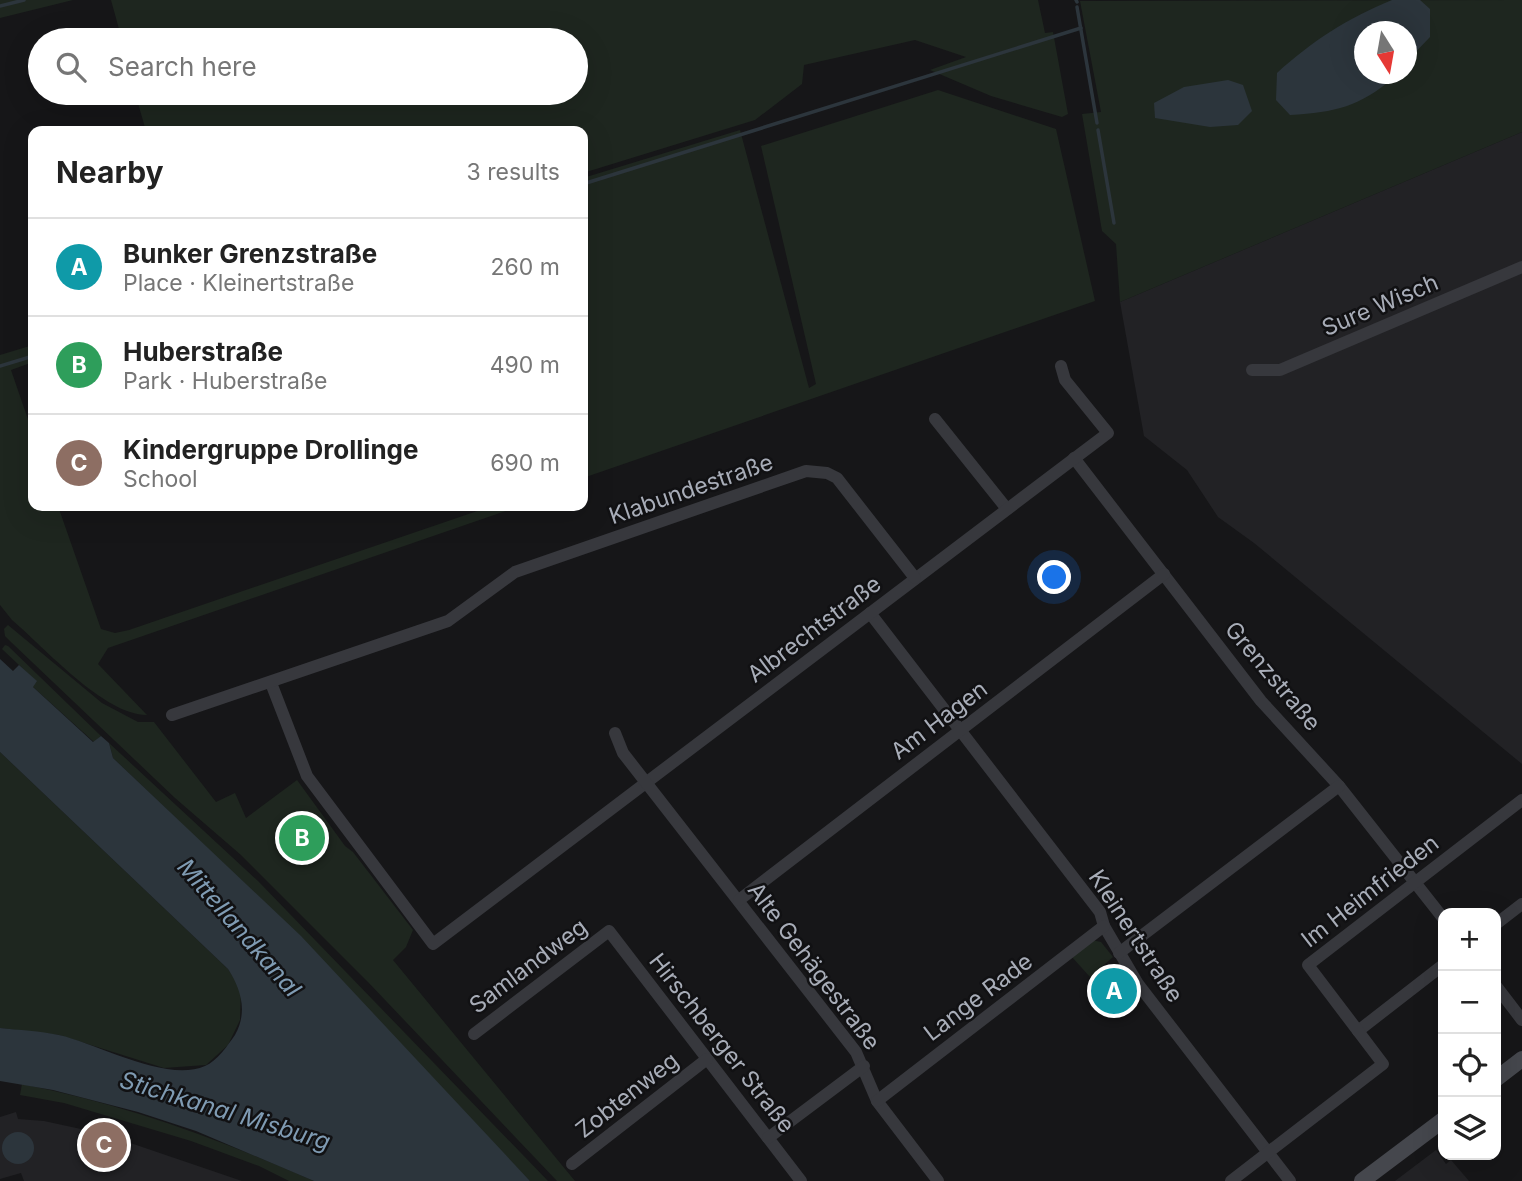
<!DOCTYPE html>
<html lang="en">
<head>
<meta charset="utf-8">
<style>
  :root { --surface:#fff; --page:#f2f2f2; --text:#222; --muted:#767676; --line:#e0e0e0; --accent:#80622a }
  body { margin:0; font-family:Inter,sans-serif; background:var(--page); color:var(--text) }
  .controls { position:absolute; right:21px; bottom:21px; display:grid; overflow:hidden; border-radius:14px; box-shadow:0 7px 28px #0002 }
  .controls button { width:63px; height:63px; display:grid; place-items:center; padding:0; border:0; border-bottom:2px solid var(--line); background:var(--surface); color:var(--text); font:35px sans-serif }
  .compass { position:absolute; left:1354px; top:21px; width:63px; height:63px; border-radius:50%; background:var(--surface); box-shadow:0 7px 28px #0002; rotate:169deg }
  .you { position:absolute; left:1055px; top:578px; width:24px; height:24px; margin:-18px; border:5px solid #fff; border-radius:50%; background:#1a73e8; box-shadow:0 0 0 10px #1a73e833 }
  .badge { display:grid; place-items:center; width:46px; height:46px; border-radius:50%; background:var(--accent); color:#fff; font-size:23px; font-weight:700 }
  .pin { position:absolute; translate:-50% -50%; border:4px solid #fff; box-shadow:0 2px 7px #0006 }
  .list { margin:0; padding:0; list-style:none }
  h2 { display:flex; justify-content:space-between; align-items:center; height:91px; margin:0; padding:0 28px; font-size:30px }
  h2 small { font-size:23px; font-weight:400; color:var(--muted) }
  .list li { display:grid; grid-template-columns:46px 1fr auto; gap:21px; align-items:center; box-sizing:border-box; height:98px; padding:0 28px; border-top:2px solid var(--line) }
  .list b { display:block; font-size:26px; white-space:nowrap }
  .list p { margin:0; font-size:23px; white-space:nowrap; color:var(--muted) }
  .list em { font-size:23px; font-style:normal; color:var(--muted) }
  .icon { flex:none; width:38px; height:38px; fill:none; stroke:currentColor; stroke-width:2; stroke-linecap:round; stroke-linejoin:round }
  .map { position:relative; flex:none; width:1522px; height:1181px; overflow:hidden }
  .search { position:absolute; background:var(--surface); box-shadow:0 7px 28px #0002; left:28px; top:28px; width:560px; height:77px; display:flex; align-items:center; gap:18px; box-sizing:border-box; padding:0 24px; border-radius:38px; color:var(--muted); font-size:26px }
  .panel { position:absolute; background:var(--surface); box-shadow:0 7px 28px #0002; left:28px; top:126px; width:560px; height:385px; border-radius:14px }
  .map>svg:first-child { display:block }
  .built { fill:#222225 }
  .green { fill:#1e261f; fill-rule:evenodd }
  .water { fill:#2c353c }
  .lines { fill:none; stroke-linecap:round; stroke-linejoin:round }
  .stream { stroke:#2c353c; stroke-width:3.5 }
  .minor { stroke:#37383d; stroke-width:12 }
  .secondary { stroke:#45474d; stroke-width:16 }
  .labels { text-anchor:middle; stroke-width:5; stroke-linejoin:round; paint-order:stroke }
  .street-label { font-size:23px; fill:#a8adb8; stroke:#111113 }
  .water-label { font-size:24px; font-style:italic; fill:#7f9bb3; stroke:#111113 }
</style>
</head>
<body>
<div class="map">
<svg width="1522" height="1181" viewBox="0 0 1522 1181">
  <rect width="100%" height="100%" fill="#161618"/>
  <!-- built -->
  <g class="built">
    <polygon points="1522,132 1522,764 1254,543 1218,517 1187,470 1144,436 1120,302"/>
    <polygon points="16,1112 18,1119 44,1121 104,1134 242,1181 24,1181 21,1173 0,1179 0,1117"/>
    <polygon points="1436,1150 1446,1164 1451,1160 1469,1181 1395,1181"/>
  </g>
  <!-- green -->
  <g class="green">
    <polygon points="0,0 73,0 0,18"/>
    <polygon points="111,0 1038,0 1045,33 1053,32 1068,114 1062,117 991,96 930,70 966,57 915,40 804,65 802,84 755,120 583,173 583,131 146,131 135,93 576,93 576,40 122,40"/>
    <path d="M1522 0V132L1120 302 1116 244 1102 231 1082 114 1101 112 1080 1ZM1364 32H1406V74H1364Z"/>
    <polygon points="938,90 1056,129 1095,301 583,478 583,178 740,130 809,388 816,384 761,146"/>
    <path d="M33 345V362L11 370 33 434V506H58L101 629 115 633 129 630 492 506H520L108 648 98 664 147 715C104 715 45 648 12 620L0 605V355Z"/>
    <polygon points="8,625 102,703 138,722 154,722 216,802 235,793 246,818 297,780 345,846 353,852 413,930 406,947 393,960 575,1181 557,1181 368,982 241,855 175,798 12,643 5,636 4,629"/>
    <polygon points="5,645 8,646 101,736 94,742 32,686 36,681 2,649"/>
    <polygon points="109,743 258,881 548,1181 530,1181 178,820 113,758"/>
    <polygon points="0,752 228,969 241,989 240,1020 228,1045 206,1065 164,1068 59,1035 0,1028"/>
    <polygon points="1092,940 1101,942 1113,957 1090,977 1072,957"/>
    <path d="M22 1084C124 1104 219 1139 314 1181H289L259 1166 191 1141 64 1103 20 1095Z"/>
  </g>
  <!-- water -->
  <g class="water">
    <path d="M1392 0H1420L1430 9V37L1407 61 1406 32H1364V74H1398L1395 77C1358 107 1337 112 1290 115L1276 100 1277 73C1312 41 1348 18 1392 0Z"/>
    <polygon points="1228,80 1243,85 1252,111 1238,125 1210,127 1155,118 1154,103 1184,87"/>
    <path d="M0 659 13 671 19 665 37 681 33 687 93 742 101 736 109 743 113 758 301 936 530 1181H314L196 1131 138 1112 53 1090 0 1081V1028C19 1030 40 1031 59 1035 99 1044 166 1083 205 1066 217 1061 228 1045 235 1035 248 1012 241 989 228 969L0 752Z"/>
    <circle cx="18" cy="1148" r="16"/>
  </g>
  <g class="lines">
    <!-- stream -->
    <g class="stream">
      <polyline points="1076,0 1077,2"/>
      <polyline points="0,6 24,0"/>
      <polyline points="1077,7 1097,123"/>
      <polyline points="1098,130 1114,223"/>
      <polyline points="583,184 1081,28"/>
      <polyline points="0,366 33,356"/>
    </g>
    <!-- minor -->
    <g class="minor">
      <polyline points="1252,370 1280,370 1522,267"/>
      <polyline points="935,419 1007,509"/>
      <polyline points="1074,458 1261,701 1339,786 1443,918"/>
      <polyline points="870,613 1100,912 1104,926 1138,984 1290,1181"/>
      <polyline points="271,683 307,776 433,944 1108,433 1065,380 1061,366"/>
      <polyline points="172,715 448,621 515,572 806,471 827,473 837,478 915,578"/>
      <polyline points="615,733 623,753 856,1052 877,1101 938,1181"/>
      <polyline points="739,900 1164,574"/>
      <polyline points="1496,924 1522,904"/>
      <polyline points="1119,953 1339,786"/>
      <polyline points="1496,986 1522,1020"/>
      <polyline points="1358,1031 1443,965"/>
      <polyline points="474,1034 609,931 801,1181"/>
      <polyline points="877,1101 1104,926"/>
      <polyline points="768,1138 864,1066"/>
      <polyline points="572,1164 707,1059"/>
      <polyline points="1231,1181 1383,1064 1308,965 1522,800"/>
    </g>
    <!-- secondary -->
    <g class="secondary">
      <polyline points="1496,1079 1522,1059"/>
      <polyline points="1362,1181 1443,1120"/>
    </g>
  </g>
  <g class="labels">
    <!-- street labels -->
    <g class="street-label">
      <text transform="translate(1380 305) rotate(-23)" y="8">Sure Wisch</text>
      <text transform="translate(691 489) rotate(-19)" y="8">Klabundestraße</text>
      <text transform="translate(814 629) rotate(-37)" y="8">Albrechtstraße</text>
      <text transform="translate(1273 676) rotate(50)" y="8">Grenzstraße</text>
      <text transform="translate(939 720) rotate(-37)" y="8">Am Hagen</text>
      <text transform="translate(1370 891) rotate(-38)" y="8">Im Heimfrieden</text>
      <text transform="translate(1136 936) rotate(57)" y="8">Kleinertstraße</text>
      <text transform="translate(528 966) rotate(-37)" y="8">Samlandweg</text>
      <text transform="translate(814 966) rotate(53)" y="8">Alte Gehägestraße</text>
      <text transform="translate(978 997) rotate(-37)" y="8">Lange Rade</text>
      <text transform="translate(722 1043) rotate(52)" y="8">Hirschberger Straße</text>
      <text transform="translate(627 1095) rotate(-38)" y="8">Zobtenweg</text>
    </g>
    <!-- water labels -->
    <g class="water-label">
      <text transform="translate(239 928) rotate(49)" y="8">Mittellandkanal</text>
      <text transform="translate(225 1111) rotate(17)" y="8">Stichkanal Misburg</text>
    </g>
  </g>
</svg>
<div class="controls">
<button>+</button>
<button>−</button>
<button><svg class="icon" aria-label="locate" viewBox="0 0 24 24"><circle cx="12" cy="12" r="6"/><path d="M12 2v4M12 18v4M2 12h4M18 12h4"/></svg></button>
<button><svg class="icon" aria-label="layers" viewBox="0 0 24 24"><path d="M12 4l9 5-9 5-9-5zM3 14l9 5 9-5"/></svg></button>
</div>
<svg class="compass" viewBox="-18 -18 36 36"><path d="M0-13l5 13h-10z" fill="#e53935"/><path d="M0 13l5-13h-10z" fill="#767676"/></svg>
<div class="you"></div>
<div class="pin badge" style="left:1114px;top:991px;background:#0f9aa8">A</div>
<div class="pin badge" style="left:302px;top:838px;background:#2e9e5b">B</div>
<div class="pin badge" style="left:104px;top:1145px;background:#8d6e63">C</div>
<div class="search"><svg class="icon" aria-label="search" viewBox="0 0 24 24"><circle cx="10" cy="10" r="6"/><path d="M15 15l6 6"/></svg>Search here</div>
<section class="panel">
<h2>Nearby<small>3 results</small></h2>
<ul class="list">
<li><span class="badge" style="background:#0f9aa8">A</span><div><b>Bunker Grenzstraße</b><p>Place · Kleinertstraße</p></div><em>260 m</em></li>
<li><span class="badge" style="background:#2e9e5b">B</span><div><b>Huberstraße</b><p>Park · Huberstraße</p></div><em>490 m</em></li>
<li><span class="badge" style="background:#8d6e63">C</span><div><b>Kindergruppe Drollinge</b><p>School</p></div><em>690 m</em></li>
</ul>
</section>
</div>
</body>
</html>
